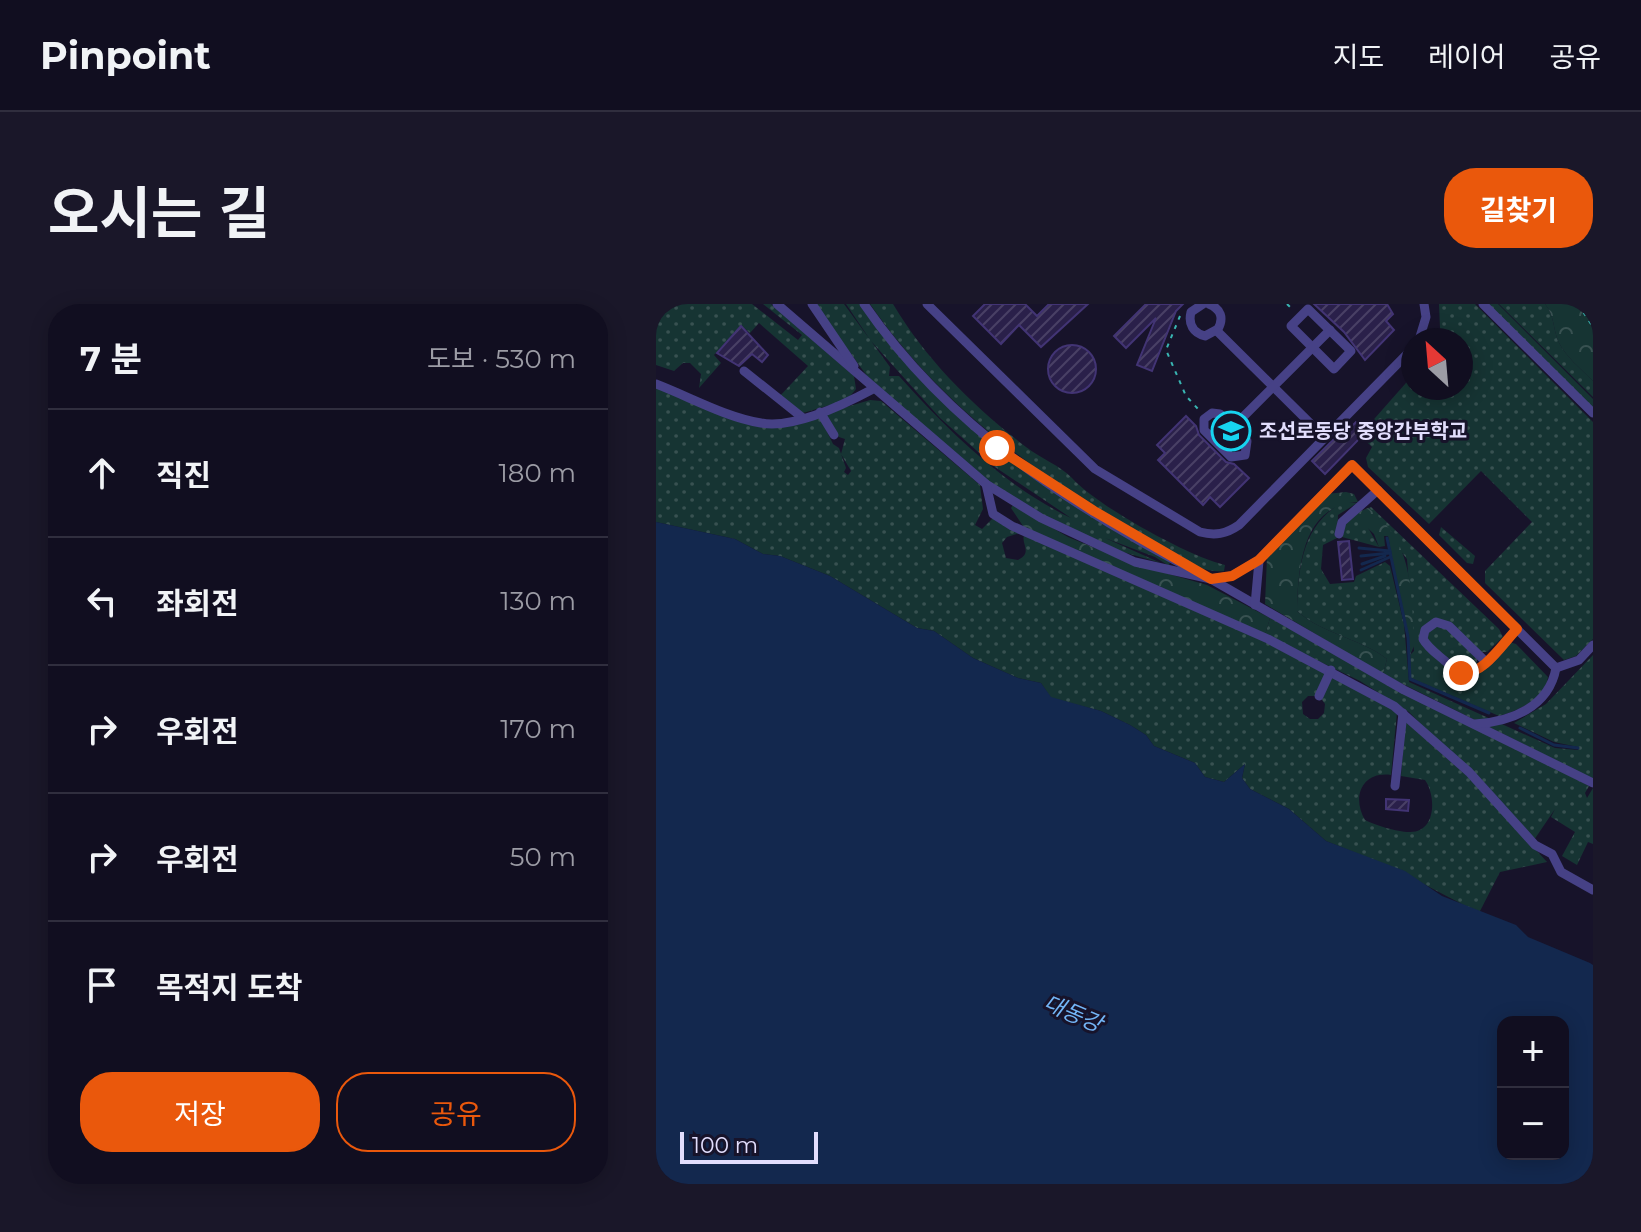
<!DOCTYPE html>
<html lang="ko">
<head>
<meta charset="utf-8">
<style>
  :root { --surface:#110e20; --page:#1a1729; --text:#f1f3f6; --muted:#9c9ca5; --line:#302e3e; --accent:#ea580c }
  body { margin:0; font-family:Montserrat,"Noto Sans KR",sans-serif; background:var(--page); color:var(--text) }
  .controls { position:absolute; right:24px; bottom:24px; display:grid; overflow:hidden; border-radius:16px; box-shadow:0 4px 20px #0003 }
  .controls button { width:72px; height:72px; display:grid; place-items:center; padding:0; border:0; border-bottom:2px solid var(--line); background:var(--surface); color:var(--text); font:40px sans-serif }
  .compass { position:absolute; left:745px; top:24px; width:72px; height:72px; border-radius:50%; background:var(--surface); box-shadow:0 4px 20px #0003; rotate:334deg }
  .scale { position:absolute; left:24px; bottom:20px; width:138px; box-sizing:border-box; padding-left:8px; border:4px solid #e2defd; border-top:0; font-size:22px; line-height:28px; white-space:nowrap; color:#e2defd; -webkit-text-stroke:6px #17132a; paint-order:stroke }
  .stop { position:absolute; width:24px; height:24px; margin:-18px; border:6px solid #ea580c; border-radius:50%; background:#fff }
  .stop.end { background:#ea580c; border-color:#fff; box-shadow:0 2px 8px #0008 }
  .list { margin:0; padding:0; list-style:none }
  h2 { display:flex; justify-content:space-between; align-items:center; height:104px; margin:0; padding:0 32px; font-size:34px }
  h2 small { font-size:26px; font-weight:400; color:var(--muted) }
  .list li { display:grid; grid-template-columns:52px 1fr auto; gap:24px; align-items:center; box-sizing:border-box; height:128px; padding:0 32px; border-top:2px solid var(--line) }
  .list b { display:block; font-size:30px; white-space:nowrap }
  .list em { font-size:26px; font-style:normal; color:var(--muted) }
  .actions { display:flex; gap:16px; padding:24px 32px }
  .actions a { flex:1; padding:18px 0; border:2px solid var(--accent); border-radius:32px; text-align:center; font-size:28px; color:var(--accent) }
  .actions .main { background:var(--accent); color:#fff }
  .icon { flex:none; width:44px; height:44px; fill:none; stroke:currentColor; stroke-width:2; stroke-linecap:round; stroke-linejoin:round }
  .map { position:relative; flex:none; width:937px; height:880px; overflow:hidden; border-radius:32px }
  header { display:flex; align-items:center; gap:48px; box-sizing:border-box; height:112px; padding:0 40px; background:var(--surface); border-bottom:2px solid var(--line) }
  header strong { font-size:38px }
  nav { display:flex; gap:44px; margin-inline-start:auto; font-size:28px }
  .intro { display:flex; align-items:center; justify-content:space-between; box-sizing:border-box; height:192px; padding:0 48px }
  h1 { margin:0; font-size:56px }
  .button { padding:20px 36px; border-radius:32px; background:var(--accent); color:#fff; font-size:28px; font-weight:700 }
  main { display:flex; gap:48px; padding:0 48px }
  aside { flex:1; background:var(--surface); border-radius:32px; box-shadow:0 4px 20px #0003 }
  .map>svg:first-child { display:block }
  .grass { fill:url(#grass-dots) }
  .forest { fill:url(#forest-crowns) }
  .water { fill:#13284e; fill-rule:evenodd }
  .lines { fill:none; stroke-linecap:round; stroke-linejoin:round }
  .stream { stroke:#13284e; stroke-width:3 }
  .building { fill:url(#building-hatch); stroke:#423474; stroke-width:2 }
  .path { stroke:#39b5b2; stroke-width:2; stroke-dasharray:4 6; stroke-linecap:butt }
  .minor { stroke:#464186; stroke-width:9 }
  .route { stroke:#ea580c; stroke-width:10 }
  .labels { text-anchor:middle; stroke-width:6; stroke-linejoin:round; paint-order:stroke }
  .poi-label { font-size:20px; font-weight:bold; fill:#e2defd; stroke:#17132a; text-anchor:start }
  .water-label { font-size:22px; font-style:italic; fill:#73b5f6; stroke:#17132a }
</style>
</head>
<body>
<header>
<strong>Pinpoint</strong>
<nav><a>지도</a><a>레이어</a><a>공유</a></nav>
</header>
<div class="intro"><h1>오시는 길</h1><a class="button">길찾기</a></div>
<main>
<aside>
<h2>7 분<small>도보 · 530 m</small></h2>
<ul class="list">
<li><svg class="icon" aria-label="ahead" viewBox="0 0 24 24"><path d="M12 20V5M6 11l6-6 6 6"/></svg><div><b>직진</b></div><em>180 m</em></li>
<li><svg class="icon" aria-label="left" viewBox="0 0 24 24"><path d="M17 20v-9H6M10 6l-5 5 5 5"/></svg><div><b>좌회전</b></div><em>130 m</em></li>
<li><svg class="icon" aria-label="right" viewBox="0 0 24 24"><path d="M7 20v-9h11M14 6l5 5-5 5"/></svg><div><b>우회전</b></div><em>170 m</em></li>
<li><svg class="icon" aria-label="right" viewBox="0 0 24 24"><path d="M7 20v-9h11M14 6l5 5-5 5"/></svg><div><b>우회전</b></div><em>50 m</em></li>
<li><svg class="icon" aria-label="arrive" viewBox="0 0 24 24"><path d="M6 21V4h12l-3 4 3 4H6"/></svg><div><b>목적지 도착</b></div></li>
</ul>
<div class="actions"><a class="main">저장</a><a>공유</a></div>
</aside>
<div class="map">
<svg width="937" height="880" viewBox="0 0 937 880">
  <defs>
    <pattern id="grass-dots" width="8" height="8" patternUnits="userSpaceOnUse" patternTransform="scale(2)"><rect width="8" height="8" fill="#163433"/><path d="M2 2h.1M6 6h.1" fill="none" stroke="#385151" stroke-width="1.8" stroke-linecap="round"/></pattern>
    <pattern id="forest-crowns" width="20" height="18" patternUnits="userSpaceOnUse" patternTransform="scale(2)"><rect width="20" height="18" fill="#163433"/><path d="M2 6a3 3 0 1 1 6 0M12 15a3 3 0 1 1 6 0" fill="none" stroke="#385151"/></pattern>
    <pattern id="building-hatch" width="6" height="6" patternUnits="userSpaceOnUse" patternTransform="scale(2)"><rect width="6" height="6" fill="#2a204a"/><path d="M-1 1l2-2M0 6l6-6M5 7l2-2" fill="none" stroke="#494065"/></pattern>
  </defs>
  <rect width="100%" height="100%" fill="#17132a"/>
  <!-- grass -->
  <g class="grass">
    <polygon points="0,0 96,0 142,36 146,31 107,0 115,0 198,72 200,85 191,96 147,109 122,94 152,62 103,19 94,29 85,21 58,51 65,59 43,84 45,70 34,59 27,59 18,67 0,61"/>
    <path d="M159 0H188L234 63 233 72H243C293 128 350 183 415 214L339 163 284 114 215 37 190 0H205L309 119 514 257 513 262 499 253 449 234 505 259 467 248 387 211 332 178 211 72Z"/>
    <path d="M214 0H237C271 57 318 103 370 143 384 154 405 162 416 174 440 201 531 252 569 261L568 267C540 270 508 245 485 232 380 170 284 101 214 0Z"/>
    <polygon points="783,0 819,0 937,118 937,335 920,352 908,356 829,279 829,267 876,218 825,167 773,220 712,163 710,154 716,143 704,131 757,71 757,84 805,84 805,36 780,36 784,24"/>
    <polygon points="832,0 842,0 937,95 937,104"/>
    <path d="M843 0H889C898 10 897 24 902 37 910 53 924 64 937 77V93Z"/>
    <path d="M0 83 92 119 163 111 177 140 183 144 190 164 188 168 192 171 195 167 185 150 189 135 180 132 167 110 214 96 225 97 324 181 327 205 319 221 326 225 337 214 364 229 351 233 346 239 350 254 362 256C377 249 365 240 368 231L612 338 672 369 661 392H652L646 398 647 410 654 415H662L668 409 669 400 664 393 675 370 741 408 735 471C707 467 695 492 709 516 719 521 741 528 753 528 781 529 780 491 769 476L745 472 749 417 821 481 891 558 844 568 823 609 737 564 670 537 633 505 594 485 586 474 589 460 568 478 549 473 539 459 498 442 490 431 474 421 445 407 395 394 385 379 362 374 317 354 278 327 261 324 174 272 124 252 107 250 79 235 0 218Z"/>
    <path d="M688 198 701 199 682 211 681 234 667 241 665 265 674 280 698 278 700 272 729 258 734 262 748 320 753 378 899 444 922 446V443L898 438 858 419 890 400 937 351V475L727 370 731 355C704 334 666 330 641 307 642 265 646 219 688 198Z"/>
    <path d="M715 203 843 325 847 333 831 348H825L791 317 764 331 798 368 812 373 825 368 853 338 860 340 892 373C889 395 862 407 843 412L755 374 754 351 758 347 751 255 712 204Z"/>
    <polygon points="703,208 723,243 686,233 686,224"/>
    <polygon points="785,223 819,252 817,260 811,259 783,231"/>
    <polygon points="614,314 933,482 929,489 931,494 937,484 937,540 932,538 921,561 906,552 919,528 895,513 899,505 878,536 753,408 704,377 609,331"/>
    <polygon points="779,322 789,323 821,355 821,362 806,366 770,336 772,327"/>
  </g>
  <!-- forest -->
  <g class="forest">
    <path d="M889 0H937V77C924 64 910 53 902 37 897 24 898 10 889 0Z"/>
    <path d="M690 188 698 190 702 198C647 201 642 261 641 307 666 330 704 334 731 355L727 370 609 300 611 253 670 190Z"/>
    <polygon points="357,201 412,233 478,260 551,281 614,314 609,331 369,225 355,204"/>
    <path d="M712 204C759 239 754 286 759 340L754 351 732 232H728L729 242 723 243 718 230 705 218 703 208Z"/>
  </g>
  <!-- water -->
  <path class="water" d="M0 218 79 235 107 250 124 252 174 272 261 324 278 327 317 354 362 374 385 379 395 393 445 407 474 421 490 431 498 442 539 459 549 473 568 478 589 460 586 474 594 485 633 505 670 537 749 567 786 592 860 621 872 633 934 659 937 661V880H0ZM847 718H907V850H847Z"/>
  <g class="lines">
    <!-- stream -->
    <g class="stream">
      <polyline points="731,234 752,333 754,375 833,409"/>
      <polyline points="703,244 734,247"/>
      <polyline points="705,252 734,249"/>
      <polyline points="706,260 729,252"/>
      <polyline points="705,266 734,253"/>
      <polyline points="864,424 898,441 922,444"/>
    </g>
  </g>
  <!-- building -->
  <g class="building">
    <polygon points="329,0 369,0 381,12 393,0 432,0 385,43 363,21 345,40 317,12"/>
    <polygon points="490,0 527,0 520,7 496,67 481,61 500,14 470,44 458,32"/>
    <polygon points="658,0 731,0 737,10 730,17 738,26 709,56 688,28"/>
    <polygon points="85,22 112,51 106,58 96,50 83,62 61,49"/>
    <circle cx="416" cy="65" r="24"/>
    <polygon points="530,112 540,122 543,131 570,158 578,160 593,174 564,203 554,193 547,201 502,156 509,149 501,141"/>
    <polygon points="700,118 708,125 703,130 705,133 669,170 656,157 693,120 696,122"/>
    <polygon points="693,237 697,275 686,276 682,238"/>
    <polygon points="730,495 753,496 752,507 730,505"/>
  </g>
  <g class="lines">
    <!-- path -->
    <g class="path">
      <polyline points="631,0 637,6"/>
      <polyline points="922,0 937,23"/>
      <polyline points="524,12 510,46 530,92 543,106"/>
    </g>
    <!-- minor -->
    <g class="minor">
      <polyline points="121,0 330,180 385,214 479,258 555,275 748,386 937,479"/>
      <polyline points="156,0 198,62"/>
      <path d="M208 0C293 124 422 208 555 275L576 272 603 256 696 161 900 364 923 356 937 341"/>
      <path d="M271 0 439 165 544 228C559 232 570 230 583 221L757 44"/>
      <path d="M547 0 535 8C532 20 537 29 549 32L562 25C568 14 565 5 553 0"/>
      <polyline points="827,0 937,109"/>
      <polygon points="652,5 695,47 678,65 635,22"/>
      <polyline points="561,27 669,134"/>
      <polyline points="763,36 770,13 768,0"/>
      <polyline points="88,67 147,114"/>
      <path d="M0 80C34 93 69 113 105 119 137 125 189 100 217 85"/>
      <polyline points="164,108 178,131"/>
      <polygon points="556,109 564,110 591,137 589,151 575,153 548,126 548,115"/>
      <polyline points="577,123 674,26"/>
      <polyline points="330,180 337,210 356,222 612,335 738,402 813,468 879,541 896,550 905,568 937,586"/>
      <polyline points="683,230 686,218 722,186"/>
      <polyline points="599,301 603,257"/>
      <path d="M830 358 793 322 780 318 769 326 767 335C772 344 781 350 789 357 820 386 839 348 861 325"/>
      <polyline points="663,392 675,366"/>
      <path d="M819 420C855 418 893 403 900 364"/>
      <polyline points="739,482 747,409"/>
    </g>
  </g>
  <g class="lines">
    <!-- route -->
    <path class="route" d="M341 144 438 207 555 275 576 272 603 256 696 161 861 325C847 339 827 372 805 369"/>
  </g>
  <!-- icons -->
  <defs>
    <symbol id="university-ring" viewBox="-11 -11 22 22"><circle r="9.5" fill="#17132a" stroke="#17d4f0" stroke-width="1.5"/><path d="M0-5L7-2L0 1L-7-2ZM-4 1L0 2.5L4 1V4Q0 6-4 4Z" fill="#17d4f0"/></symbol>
  </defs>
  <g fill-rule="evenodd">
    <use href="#university-ring" x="553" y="105" width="44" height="44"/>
  </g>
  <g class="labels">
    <!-- poi labels -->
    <g class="poi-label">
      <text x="603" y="134">조선로동당 중앙간부학교</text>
    </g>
    <!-- water labels -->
    <g class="water-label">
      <text transform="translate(417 709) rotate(23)" y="8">대동강</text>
    </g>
  </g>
</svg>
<div class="controls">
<button>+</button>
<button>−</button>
</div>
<svg class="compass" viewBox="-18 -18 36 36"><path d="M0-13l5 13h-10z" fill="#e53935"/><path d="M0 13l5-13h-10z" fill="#9c9ca5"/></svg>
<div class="scale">100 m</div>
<div class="stop" style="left:341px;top:144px"></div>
<div class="stop end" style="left:805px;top:369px"></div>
</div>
</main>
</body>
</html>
